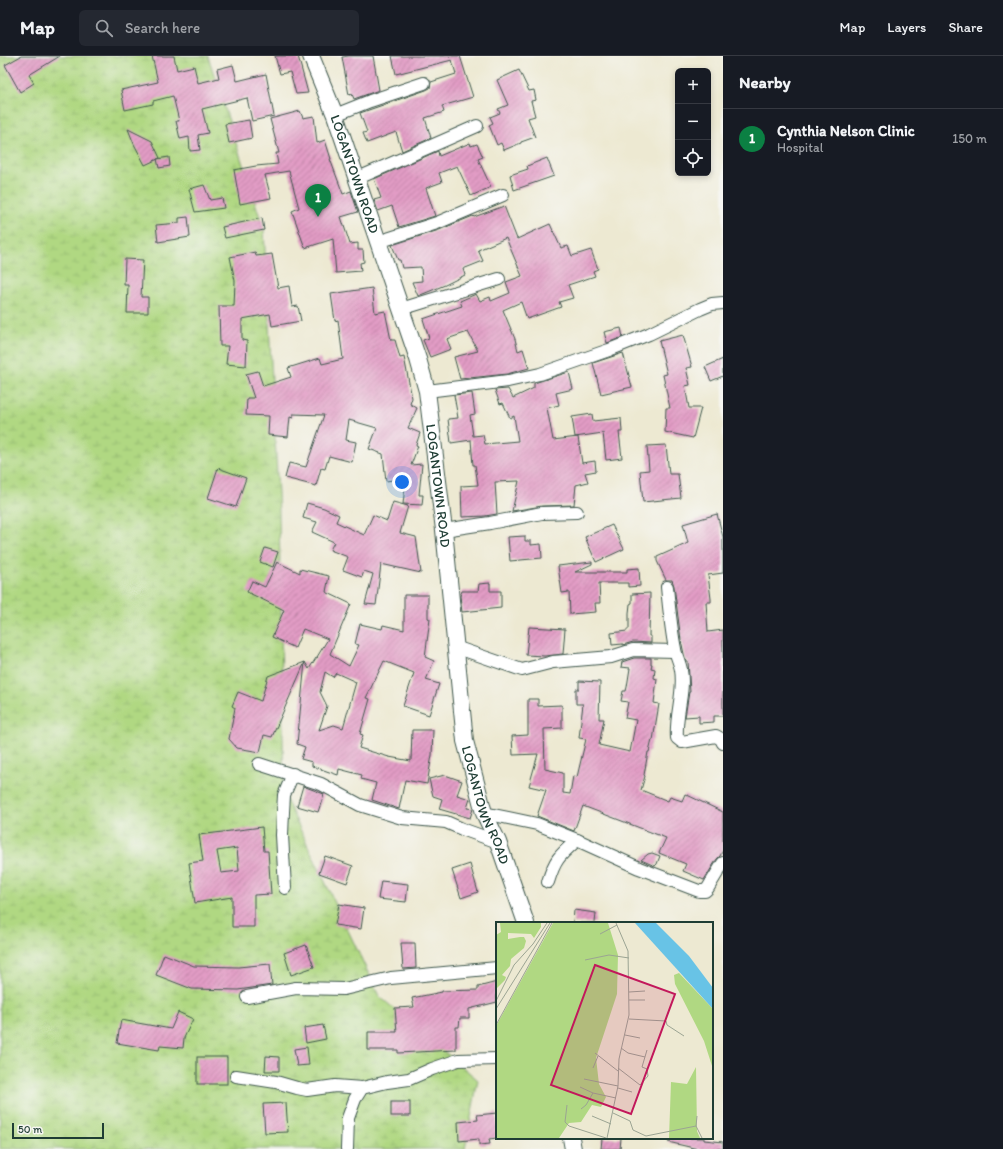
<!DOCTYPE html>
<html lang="en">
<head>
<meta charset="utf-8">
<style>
  :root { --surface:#171b24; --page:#242831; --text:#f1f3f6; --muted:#9ea1a6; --line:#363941; --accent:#0b8043 }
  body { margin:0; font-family:Itim,sans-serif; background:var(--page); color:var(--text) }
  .controls { position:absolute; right:12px; top:12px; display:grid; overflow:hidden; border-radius:6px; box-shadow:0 2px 6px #0003 }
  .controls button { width:36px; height:36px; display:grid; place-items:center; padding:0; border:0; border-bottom:1px solid var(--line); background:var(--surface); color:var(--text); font:20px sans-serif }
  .scale { position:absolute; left:12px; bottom:10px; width:92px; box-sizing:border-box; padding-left:4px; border:2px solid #1f3d34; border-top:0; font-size:11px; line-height:14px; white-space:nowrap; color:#1f3d34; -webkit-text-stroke:3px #f6f6f2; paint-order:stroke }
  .you { position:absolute; left:402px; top:426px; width:14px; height:14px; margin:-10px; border:3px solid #fff; border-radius:50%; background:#1a73e8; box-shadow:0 0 0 6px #1a73e833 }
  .badge { display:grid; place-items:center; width:26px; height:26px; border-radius:50%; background:var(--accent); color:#fff; font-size:13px; font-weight:700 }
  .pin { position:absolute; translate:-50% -33px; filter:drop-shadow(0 1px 2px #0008) }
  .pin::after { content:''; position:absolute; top:21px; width:14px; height:12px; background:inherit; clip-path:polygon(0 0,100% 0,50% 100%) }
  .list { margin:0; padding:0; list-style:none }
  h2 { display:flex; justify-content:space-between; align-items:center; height:52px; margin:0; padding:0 16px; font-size:17px }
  h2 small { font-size:13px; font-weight:400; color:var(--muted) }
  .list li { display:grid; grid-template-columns:26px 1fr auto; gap:12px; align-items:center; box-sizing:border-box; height:60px; padding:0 16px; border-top:1px solid var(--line) }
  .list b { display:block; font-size:15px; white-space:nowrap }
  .list p { margin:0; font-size:13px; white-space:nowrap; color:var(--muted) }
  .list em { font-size:13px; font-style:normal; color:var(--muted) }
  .icon { flex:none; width:22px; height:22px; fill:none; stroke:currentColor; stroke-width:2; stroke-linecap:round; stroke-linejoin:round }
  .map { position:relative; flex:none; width:723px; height:1093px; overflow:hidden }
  header { display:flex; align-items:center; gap:24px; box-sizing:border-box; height:56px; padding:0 20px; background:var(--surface); border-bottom:1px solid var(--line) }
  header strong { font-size:19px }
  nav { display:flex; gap:22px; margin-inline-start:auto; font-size:14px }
  .search { width:280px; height:36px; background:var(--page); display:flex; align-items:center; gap:10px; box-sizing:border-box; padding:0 14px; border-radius:6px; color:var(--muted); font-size:15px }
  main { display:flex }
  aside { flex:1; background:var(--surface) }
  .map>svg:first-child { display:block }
  .wetland { fill:url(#wetland-marsh); stroke:#688a5b }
  .building { fill:url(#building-hatch); fill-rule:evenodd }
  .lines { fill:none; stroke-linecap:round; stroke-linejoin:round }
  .minor-casing { stroke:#3e574c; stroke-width:14 }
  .tertiary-casing { stroke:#3e574c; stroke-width:18 }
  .minor { stroke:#fff; stroke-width:12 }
  .tertiary { stroke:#fff; stroke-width:16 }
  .labels { text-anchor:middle; stroke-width:4; stroke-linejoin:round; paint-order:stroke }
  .street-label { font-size:14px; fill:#1f3d34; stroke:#f6f6f2 }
  .inset-road { fill:none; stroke:#9ba493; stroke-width:1 }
  .view { fill:#c2185b; fill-opacity:0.15; stroke:#c2185b; stroke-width:2 }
  .inset-edge { fill:none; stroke:#1f3d34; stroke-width:2 }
</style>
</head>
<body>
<header>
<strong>Map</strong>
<div class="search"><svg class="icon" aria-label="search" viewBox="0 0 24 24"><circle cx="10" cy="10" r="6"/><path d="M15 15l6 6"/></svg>Search here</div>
<nav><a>Map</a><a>Layers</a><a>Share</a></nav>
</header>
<main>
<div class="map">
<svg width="723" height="1093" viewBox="0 0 723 1093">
  <defs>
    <pattern id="wetland-marsh" width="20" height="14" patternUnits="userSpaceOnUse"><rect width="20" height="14" fill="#b0d882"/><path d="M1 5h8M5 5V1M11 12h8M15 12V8" fill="none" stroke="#97ba71"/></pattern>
    <pattern id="building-hatch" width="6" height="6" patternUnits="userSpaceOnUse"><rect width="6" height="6" fill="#e29bc5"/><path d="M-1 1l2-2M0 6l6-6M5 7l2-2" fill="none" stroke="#b780a1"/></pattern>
  </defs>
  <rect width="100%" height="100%" fill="#f6f6f2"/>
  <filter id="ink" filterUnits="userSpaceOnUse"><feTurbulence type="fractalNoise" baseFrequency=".025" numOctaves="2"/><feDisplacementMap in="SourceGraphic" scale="8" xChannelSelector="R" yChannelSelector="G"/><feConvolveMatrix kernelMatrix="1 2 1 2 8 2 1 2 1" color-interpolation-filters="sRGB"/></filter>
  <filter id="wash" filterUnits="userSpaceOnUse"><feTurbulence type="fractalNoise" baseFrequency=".012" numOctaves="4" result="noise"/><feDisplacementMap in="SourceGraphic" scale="16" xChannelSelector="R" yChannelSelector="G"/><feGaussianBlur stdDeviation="0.9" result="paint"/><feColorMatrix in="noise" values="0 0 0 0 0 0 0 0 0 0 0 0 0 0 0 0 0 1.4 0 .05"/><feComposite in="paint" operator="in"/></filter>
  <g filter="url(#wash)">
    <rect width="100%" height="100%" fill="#ede9d2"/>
    <!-- wetland -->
    <polygon class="wetland" points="0,0 208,0 264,174 279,456 284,739 379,940 478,1024 465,1093 0,1093"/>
    <g id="blocks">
      <!-- building -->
      <g class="building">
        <polygon points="21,0 60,0 29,19 34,27 20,36 5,9"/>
        <polygon points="152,0 174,0 177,14 194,10 198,27 219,22 217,13 233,9 237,25 266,18 274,60 252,65 247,42 202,53 208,77 198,79 200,94 190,95 189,81 180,83 176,65 179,65 173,40 153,45 153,48 125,54 121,34 158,26"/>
        <polygon points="275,0 298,0 308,37 296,38 290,16 280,18"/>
        <polygon points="349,0 373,0 379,34 354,43 352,38 349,39 342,1"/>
        <polygon points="392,0 460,0 473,41 442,50 444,56 425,62 431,82 402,95 396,76 367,87 363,77 367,76 360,57 426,34 430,32 431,26 456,18 452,4 396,18"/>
        <polygon points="519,14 529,35 534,34 536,44 531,45 535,60 528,62 535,81 521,86 521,87 504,94 501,87 497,89 489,69 493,67 490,61 500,57 498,53 508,49 497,24"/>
        <polygon points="300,55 303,62 314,60 317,87 325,84 331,103 330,103 343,138 351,135 358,156 341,161 350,188 358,187 358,194 363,194 364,206 360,207 361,215 336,217 333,183 305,192 292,155 299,152 289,115 265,119 271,142 240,148 234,114 256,110 278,108 276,97 279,97 270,63"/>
        <polygon points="249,64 252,82 229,87 225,68"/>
        <polygon points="128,73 152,85 160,102 145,109 134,88"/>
        <polygon points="470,87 471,90 477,88 483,101 478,103 491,131 471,140 457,110 439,117 442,126 426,132 435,160 399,171 392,150 378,155 374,144 381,142 374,123 438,95 439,100"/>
        <polygon points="169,101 170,110 159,112 157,103"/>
        <polygon points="547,102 554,120 514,134 510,119 528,113 527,110"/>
        <polygon points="204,129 210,144 222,142 224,152 195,156 189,133"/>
        <polygon points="504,150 517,183 550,168 561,192 568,190 572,200 591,194 598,213 593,215 595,220 568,229 573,242 559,246 561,251 527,263 521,246 503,254 515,283 518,295 523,293 529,312 507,318 460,323 454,301 478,295 468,276 447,283 451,293 430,301 423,284 429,282 423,263 462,250 460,245 476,238 480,245 490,241 491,245 510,237 506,226 522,220 506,182 478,194 483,205 463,213 465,219 445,229 418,240 412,226 422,225 421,211 402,212 400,204 398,204 392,189 439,174 473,160 474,161"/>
        <polygon points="188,161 190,181 158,186 156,169 179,167 179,162"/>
        <polygon points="262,162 264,174 225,182 222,171"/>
        <polygon points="255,196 256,200 272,198 278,232 289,230 292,251 298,250 301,265 272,270 270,258 242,263 242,284 247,285 246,310 226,308 228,290 220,290 219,250 234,250 235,225 230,201"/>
        <polygon points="125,203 143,204 141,241 148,241 148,257 127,257 128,229 124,229"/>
        <polygon points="372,232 375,257 385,255 391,284 395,284 400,302 404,301 412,342 410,348 417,352 408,372 420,377 416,389 418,390 411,409 422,408 419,439 423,439 422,449 403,448 406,422 386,425 383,398 369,393 377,372 349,364 346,384 356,386 352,406 329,400 325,413 321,412 316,430 285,422 289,407 306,411 324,359 293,358 293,362 290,361 288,381 268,379 269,360 246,359 247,342 254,342 246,318 258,315 263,330 291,321 288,312 320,302 322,308 343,303 338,264 335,265 331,238"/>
        <polygon points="621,272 623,281 607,287 604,276"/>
        <polygon points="683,279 692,311 686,312 690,329 685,330 689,352 701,352 693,382 665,376 666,352 670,352 663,319 667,318 659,285"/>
        <polygon points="623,297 632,331 601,338 593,307"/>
        <polygon points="723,303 723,320 711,325 705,311"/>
        <polygon points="569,316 573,333 556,337 559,349 547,352 553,384 578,381 582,407 595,405 596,415 585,417 588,426 576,429 574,449 542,450 512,455 519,425 495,426 497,458 485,460 462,461 461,430 478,429 475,409 473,409 471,384 451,387 448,363 458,362 454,339 472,337 475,358 470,359 473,380 483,379 485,388 518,385 514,360 510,362 503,347 500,348 495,334 508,333 513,342 534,332 534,327"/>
        <polygon points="592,358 593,365 621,362 622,376 619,376 622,402 606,404 603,377 575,381 572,361"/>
        <polygon points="666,389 669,418 678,418 681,442 643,446 640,415 649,414 647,390"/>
        <polygon points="218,412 246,422 236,451 208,442"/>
        <polygon points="393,446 408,450 400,477 416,481 421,517 381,508 376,549 365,548 373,518 364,515 362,521 343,514 348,501 330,494 334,486 312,476 317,466 303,462 307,447 324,452 339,459 336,466 364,479 373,459 387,465"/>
        <polygon points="717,458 723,481 723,517 708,519 711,543 711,546 706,546 708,576 723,574 723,660 714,660 714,666 699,667 699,660 685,661 689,636 690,636 688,605 686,605 684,598 681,584 674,530 672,524 666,524 657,505 657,501 688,487 683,468"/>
        <polygon points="612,469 624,493 596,506 585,481"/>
        <polygon points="525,480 525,485 531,485 531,489 541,488 542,502 510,505 508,481"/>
        <polygon points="265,492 278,496 273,511 260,506"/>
        <path d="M277 506 300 517V513L329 520 326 536 351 548 330 598 349 610 359 589 355 588 360 568 382 573 383 569 404 574V539H428V562L430 563 425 601 434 605 426 624 439 628 429 659 403 650 414 617 384 605 366 642 370 643 360 678 363 679 359 692 389 701 411 705 412 674H433L432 699 427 728 405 724 399 753 372 744 376 727 361 723 362 719 339 713 338 719 312 710V706L301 703 305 691 297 688 305 606 309 613 316 602 318 601H317L328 583 303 573 295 592 272 581 284 554 247 536 252 525 265 531ZM325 616 333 621 336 617 356 626 343 672 334 669 319 674 327 650 320 636Z"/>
        <polygon points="592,506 592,508 575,516 627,516 627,513 639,512 640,530 628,531 628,527 599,527 600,547 595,547 596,556 570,558 569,536 562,537 558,510"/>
        <polygon points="490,527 490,535 501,535 501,552 462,556 460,540 462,535 478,535 479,528"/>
        <polygon points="650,537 649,580 651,580 651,587 633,586 623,589 623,588 612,589 611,577 627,575 627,573 629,573 629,557 630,548 632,547 632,538"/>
        <polygon points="529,571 565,573 563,598 545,600 526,599"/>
        <polygon points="634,602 651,602 651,608 652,608 651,612 655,613 654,622 657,623 654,647 659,648 653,684 652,684 649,696 648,696 644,719 645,720 641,734 668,745 670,741 682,745 685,738 723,756 723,794 720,800 717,803 704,824 683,815 686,808 659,797 666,782 583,750 574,775 537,760 546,734 529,730 538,698 513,699 512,680 528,679 528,643 538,643 538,650 562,649 562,672 544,673 545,713 563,717 563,737 570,738 573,720 577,721 586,683 579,682 583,648 576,648 576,633 579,633 579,625 600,626 599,663 604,663 599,689 630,696 636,664 625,662 628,646 621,645 623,635 626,635 627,631 630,612 621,611 622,606"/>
        <polygon points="305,606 272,681 264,679 260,696 237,692 229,683 235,652 232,650 238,636 261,645 268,620"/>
        <polygon points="445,719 462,725 457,739 470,743 467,752 473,753 470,762 439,753 442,743 433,740 429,723"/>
        <polygon points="303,730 324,738 318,756 297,750"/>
        <path d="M262 771 264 795H268L271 838 254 839V871H232V841L195 847 189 807 203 805 199 779ZM237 792 239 815 221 817 217 795Z"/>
        <polygon points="652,797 660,800 657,808 655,810 641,804 648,798"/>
        <polygon points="325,800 353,810 347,827 319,817"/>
        <polygon points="470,808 478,836 461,842 452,814"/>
        <polygon points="381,825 408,828 406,846 378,843"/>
        <polygon points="339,848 364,852 361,873 335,869"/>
        <polygon points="574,854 596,857 595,867 573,867"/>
        <polygon points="401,887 415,887 416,912 403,913"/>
        <polygon points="306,889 314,911 291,919 284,897"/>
        <polygon points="164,898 194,910 238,911 270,908 272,929 238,934 192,933 156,919"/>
        <polygon points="497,926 497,946 469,953 469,962 460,962 459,971 456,971 456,994 398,997 398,994 368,994 368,976 397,976 395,952 414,951 412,942 442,936 442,935 478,934 478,931"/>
        <polygon points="178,956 193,963 184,982 183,992 160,990 159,994 117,987 121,964 171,973"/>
        <polygon points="323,969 326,983 306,987 304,972"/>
        <polygon points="307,991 309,1009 297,1010 294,993"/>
        <polygon points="266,1000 279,1001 279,1015 265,1015"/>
        <rect x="197" y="1001" width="30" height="27"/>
        <rect x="391" y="1046" width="19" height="14"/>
        <polygon points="286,1047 288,1076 265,1077 263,1048"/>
        <polygon points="497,1057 497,1082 489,1083 490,1088 479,1089 479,1083 459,1085 458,1066 478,1064 477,1059"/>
        <polygon points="602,1082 621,1082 620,1093 601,1093"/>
        <polygon points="669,1082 704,1082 704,1084 723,1086 723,1093 698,1093 668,1086"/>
      </g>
    </g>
  </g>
  <g filter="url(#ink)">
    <use href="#blocks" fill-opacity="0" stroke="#3e574c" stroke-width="1"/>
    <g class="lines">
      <defs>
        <g id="minor">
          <polyline points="335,59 370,45 424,27"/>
          <polyline points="356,123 477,70"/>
          <polyline points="378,186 437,167 503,139"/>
          <polyline points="401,253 499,223"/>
          <polyline points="427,335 508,325 540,318 609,294 649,278 700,253 712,248 723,247"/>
          <polyline points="444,474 490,467 542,457 577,456"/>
          <path d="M667 531C669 552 671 573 675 593 676 600 680 607 681 614 685 636 675 659 677 682L682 686 716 680 721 683 723 687"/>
          <polyline points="455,591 522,614 553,606 611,601 633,594 675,595"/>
          <polyline points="259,708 321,728 360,749 402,762 446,766 462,773 498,786"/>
          <polyline points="484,757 537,768 577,784 639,812 699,835 705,835 708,832 723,807"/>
          <path d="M548 826C555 803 559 800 577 784"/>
          <polyline points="285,832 282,779 283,756 284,739 293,718"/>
          <polyline points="247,941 296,932 344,933 391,922 497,912"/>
          <polyline points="236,1020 276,1026 297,1032 307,1034 335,1030 362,1032"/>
          <polyline points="347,1093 348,1062 355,1043 362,1032 387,1026 409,1023 432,1013 458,1004 497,1003"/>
        </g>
        <g id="tertiary">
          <path id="s1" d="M311 0 335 59 418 303 427 335 444 474 465 685 484 757 498 786 526 867"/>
          <polyline points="571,1082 573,1093"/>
        </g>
      </defs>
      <!-- minor casing -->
      <use href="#minor" class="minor-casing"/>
      <!-- tertiary casing -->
      <use href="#tertiary" class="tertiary-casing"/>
      <!-- minor -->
      <use href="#minor" class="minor"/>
      <!-- tertiary -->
      <use href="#tertiary" class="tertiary"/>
    </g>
  </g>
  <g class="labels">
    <!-- street labels -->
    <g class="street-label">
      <text dy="5" stroke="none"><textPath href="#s1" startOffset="126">LOGANTOWN ROAD</textPath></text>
      <text dy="5" stroke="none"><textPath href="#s1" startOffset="450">LOGANTOWN ROAD</textPath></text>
      <text dy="5" stroke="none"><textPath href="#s1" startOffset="774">LOGANTOWN ROAD</textPath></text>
    </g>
  </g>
  <!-- overview -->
  <g transform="translate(496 866)">
    <rect width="217" height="217" fill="#ede9d2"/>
    <path d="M4 1H45V5L38 16 35 12 12 11V17L24 15H28L30 19 28 26 15 37 14 44 6 53 10 55 9 58 0 67V13L5 10ZM57 1H112L122 33 121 72 100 136 103 162 110 175 105 185 96 183 85 200 73 201 63 216H0V104ZM183 51 217 87V147L208 119 179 62 178 53ZM200 145 201 209 204 216H173L175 160 191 162Z" fill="#b0d882"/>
    <path d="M139 1H160L193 34 217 66V87Z" fill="#68c3e6"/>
    <path class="inset-road" d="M104 12 121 3M89 38 113 33 133 36M133 70 149 69M133 78H149M0 79 18 43 37 22 51 1M0 87 54 1M133 97 170 99 171 103 188 114M0 103 56 1M129 113 144 116M125 126 132 131 149 135M99 131 122 149M97 146 102 134M122 146 144 163 152 154 151 147 146 145 151 128M88 157 122 164M84 165 97 171M122 166 136 170M71 183 69 200 73 204 110 216M85 187 90 183 97 171 120 176M117 191 134 199 137 208 150 214 200 204 201 194M96 194 115 202M200 204 206 216M111 216 122 164 123 137 133 93 132 29 120 1"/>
    <path class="view" d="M99 43 179 72 135 192 55 163Z"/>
    <rect width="217" height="217" class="inset-edge"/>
  </g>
</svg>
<div class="controls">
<button>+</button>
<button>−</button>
<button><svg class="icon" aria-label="locate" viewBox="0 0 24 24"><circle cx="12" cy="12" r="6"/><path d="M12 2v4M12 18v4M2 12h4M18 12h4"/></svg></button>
</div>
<div class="scale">50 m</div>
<div class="you"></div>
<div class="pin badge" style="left:318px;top:161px">1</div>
</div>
<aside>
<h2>Nearby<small></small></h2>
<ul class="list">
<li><span class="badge">1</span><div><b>Cynthia Nelson Clinic</b><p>Hospital</p></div><em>150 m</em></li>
</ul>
</aside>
</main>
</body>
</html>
